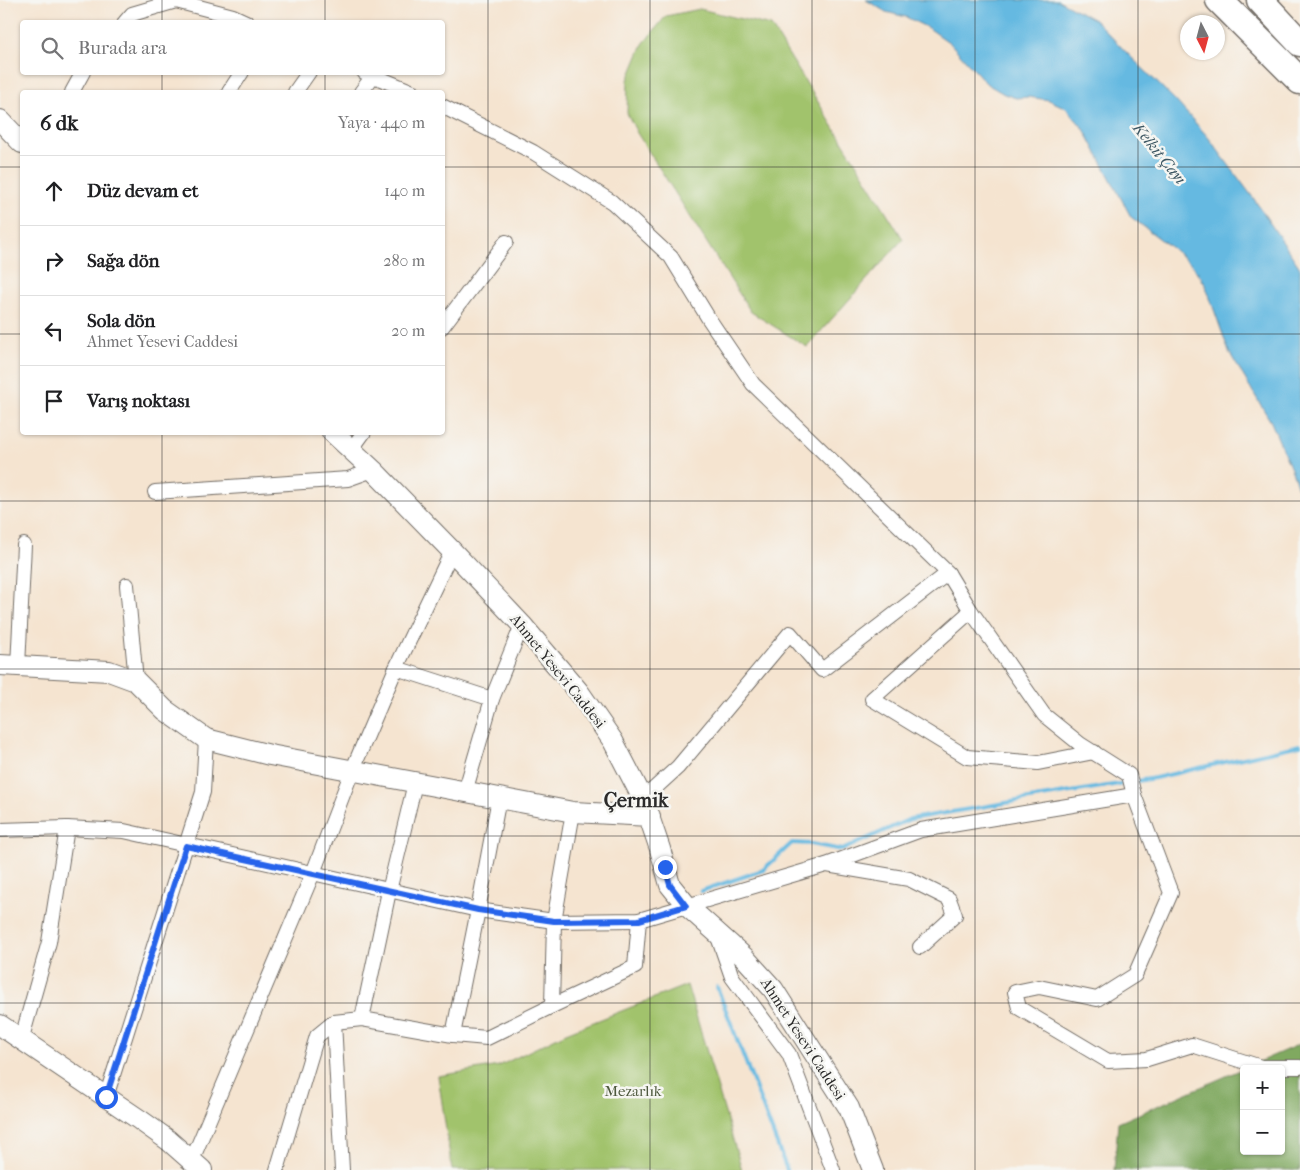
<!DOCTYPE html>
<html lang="tr">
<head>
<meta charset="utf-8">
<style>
  :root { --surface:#fff; --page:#f6f6f6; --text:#202124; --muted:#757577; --line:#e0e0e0 }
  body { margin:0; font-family:"IM FELL French Canon",serif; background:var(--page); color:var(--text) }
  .controls { position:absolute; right:15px; bottom:15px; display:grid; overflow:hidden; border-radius:5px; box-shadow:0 1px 4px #0004 }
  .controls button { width:45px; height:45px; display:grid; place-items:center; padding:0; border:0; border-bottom:1px solid var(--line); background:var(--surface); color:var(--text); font:25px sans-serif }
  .compass { position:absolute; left:1180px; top:15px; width:45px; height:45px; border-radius:50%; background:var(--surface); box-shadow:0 1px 4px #0004; rotate:174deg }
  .stop { position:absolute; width:15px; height:15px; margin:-11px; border:4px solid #2563eb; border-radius:50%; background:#fff }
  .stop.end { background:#2563eb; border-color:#fff; box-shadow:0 1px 5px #0008 }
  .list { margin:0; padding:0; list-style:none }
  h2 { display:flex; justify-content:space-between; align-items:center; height:65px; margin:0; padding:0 20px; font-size:21px }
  h2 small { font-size:16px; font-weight:400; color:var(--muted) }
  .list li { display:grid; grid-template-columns:32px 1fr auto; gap:15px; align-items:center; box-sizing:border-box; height:70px; padding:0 20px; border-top:1px solid var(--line) }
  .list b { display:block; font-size:19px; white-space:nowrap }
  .list p { margin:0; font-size:16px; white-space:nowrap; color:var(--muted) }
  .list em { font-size:16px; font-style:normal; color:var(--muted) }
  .icon { flex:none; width:28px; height:28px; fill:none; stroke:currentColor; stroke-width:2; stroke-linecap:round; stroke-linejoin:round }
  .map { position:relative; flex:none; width:1300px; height:1170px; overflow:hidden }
  .search { position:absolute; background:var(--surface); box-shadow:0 1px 4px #0004; left:20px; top:20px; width:425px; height:55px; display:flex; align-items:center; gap:12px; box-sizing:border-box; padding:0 18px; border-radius:5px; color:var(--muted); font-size:19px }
  .panel { position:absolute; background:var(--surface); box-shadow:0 1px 4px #0004; left:20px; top:90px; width:425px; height:345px; border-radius:5px }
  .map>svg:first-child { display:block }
  .green { fill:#a1c36c; stroke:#66774c }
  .forest { fill:#80a960; stroke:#566a46; fill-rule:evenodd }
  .water { fill:#65b9e1; stroke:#487286 }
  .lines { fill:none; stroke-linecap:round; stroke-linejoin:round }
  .stream { stroke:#65b9e1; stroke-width:4 }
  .street-casing { stroke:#726c65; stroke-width:16 }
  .secondary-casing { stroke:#726c65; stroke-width:22 }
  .highway-casing { stroke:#726c65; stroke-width:29 }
  .street { stroke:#fff; stroke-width:14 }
  .secondary { stroke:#fff; stroke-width:20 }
  .highway { stroke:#fff; stroke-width:26 }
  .route { stroke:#2563eb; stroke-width:6 }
  .grid { fill:none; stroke:#2b2b2b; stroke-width:1; stroke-opacity:0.55 }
  .labels { text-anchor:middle; stroke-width:5; stroke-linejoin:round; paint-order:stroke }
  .street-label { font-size:15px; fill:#2b2b2b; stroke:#f6f6f2 }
  .park-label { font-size:15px; fill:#4e593e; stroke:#f6f6f2 }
  .water-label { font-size:16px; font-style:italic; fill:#3c5662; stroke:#f6f6f2 }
  .district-label { font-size:20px; font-weight:bold; fill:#2b2b2b; stroke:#f6f6f2 }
</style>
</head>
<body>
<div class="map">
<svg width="1300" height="1170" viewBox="0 0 1300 1170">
  <rect width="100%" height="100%" fill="#f6f6f2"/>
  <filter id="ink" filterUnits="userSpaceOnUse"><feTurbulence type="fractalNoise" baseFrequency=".02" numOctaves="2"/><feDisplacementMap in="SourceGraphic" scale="10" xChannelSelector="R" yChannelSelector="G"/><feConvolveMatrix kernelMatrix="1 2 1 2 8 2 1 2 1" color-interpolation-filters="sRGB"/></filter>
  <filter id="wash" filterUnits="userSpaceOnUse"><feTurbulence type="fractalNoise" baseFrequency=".0096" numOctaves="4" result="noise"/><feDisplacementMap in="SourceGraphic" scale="20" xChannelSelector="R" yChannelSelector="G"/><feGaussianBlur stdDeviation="1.12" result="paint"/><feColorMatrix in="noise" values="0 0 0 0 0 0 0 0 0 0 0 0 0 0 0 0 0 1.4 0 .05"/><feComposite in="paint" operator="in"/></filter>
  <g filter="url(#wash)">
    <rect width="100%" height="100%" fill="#f5e4d0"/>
    <!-- green -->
    <g class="green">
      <polygon points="700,9 771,26 903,239 807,347 751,312 637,133 627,113 628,80 643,44 666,16"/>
      <polygon points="687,985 742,1170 452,1170 438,1076 499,1066 566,1033"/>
    </g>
    <!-- forest -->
    <path class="forest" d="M1300 1044V1170H1114L1118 1123ZM1244 1069H1281V1151H1244Z"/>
    <!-- water -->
    <polygon class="water" points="866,0 1058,0 1095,20 1129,55 1175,100 1208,137 1254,199 1300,268 1300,496 1294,476 1271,422 1229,352 1205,284 1193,266 1172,248 1131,217 1084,129 1066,108 1049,100 1028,97 1016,98 1004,94 987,84 950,43 930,29 906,17 886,12"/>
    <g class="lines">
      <!-- stream -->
      <g class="stream">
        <polyline points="701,891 763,870 792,843 811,844 842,850 910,819 1155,778 1300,745"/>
        <polyline points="717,987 787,1170"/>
      </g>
    </g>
  </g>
  <g filter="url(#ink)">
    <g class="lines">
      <defs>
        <g id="street">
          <polyline points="125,22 132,14 176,1 233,16 246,22"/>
          <polyline points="364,72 413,92"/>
          <polyline points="72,92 83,72"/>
          <polyline points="229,92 242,72"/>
          <polyline points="295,92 309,72"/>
          <polyline points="361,92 373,76"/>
          <polyline points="442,106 533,152 612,202 671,257 709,319 753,384 948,573 971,611 1044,715 1080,744 1129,775 1134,795 1171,893 1135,975 1097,999 1039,987 1015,992 1019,1008 1108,1061 1147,1059 1192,1045 1261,1067 1300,1067"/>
          <polyline points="442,327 506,242"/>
          <polyline points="351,450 364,432"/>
          <polyline points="155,492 348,479 373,470"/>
          <polyline points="127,585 136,681"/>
          <polyline points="971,611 872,699 967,757 1038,763 1094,752"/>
          <polyline points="18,666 24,545"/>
          <polyline points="396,668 492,699"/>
          <polyline points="465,792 492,699 522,625"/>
          <polyline points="643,799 678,767 790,633 822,670 948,573"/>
          <polyline points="0,830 67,828 124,831 478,910 554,921 639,920 826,865 921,830 1134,795"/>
          <polyline points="827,865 909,879 949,899 955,915 920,947"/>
          <polyline points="717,934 732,977 789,1054 833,1170"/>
          <polyline points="552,1006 554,921 573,812"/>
          <polyline points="362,1019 389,891 415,783"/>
          <polyline points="334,1022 342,1170"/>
          <polyline points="453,1035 478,910 499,798"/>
          <polyline points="21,1041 49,942 67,828"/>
          <polyline points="106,1097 203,792 206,739"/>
          <polyline points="192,1160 313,873 352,771 396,668 452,551"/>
          <polyline points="277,1170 317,1036 334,1022 362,1019 453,1035 487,1038 552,1006 635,967 639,920"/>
        </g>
        <g id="secondary">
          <polyline points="0,120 22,143"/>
          <polyline points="332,432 373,470 452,551 522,625 579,692 613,741 643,799 660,849 670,885 687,906 744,957 773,989 849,1108 873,1170"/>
          <polyline points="0,665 109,671 136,681 165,710 206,739 270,755 573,812 650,816"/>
          <polyline points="0,1025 140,1120 168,1140 202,1170"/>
        </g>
        <g id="highway">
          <polyline points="1219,0 1300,81"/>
          <polyline points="1260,0 1300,43"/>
        </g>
      </defs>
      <!-- street casing -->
      <use href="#street" class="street-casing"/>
      <!-- secondary casing -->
      <use href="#secondary" class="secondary-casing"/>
      <!-- highway casing -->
      <use href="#highway" class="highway-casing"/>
      <!-- street -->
      <use href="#street" class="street"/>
      <!-- secondary -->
      <use href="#secondary" class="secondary"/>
      <!-- highway -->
      <use href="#highway" class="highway"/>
    </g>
  </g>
  <g class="lines" filter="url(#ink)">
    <!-- route -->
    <polyline class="route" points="106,1097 186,846 478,910 554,921 639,920 686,906 670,885 665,867"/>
  </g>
  <!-- grid -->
  <path class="grid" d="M162 0V22M325 0V22M488 0V1170M650 0V1170M812 0V1170M975 0V1170M1138 0V1170M162 72V92M325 72V92M0 167H22M442 167H1300M0 334H22M442 334H1300M162 432V1170M325 432V1170M0 501H1300M0 669H1300M0 836H1300M0 1003H1300"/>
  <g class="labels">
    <!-- street labels -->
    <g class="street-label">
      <text transform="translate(558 671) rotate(51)" y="5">Ahmet Yesevi Caddesi</text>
      <text transform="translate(803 1039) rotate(57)" y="5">Ahmet Yesevi Caddesi</text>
    </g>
    <!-- park labels -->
    <g class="park-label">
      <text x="633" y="1096">Mezarlık</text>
    </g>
    <!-- water labels -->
    <g class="water-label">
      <text transform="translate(1160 153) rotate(51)" y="6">Kelkit Çayı</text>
    </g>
    <!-- district labels -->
    <g class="district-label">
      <text x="636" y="807">Çermik</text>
    </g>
  </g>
</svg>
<div class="controls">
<button>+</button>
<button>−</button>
</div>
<svg class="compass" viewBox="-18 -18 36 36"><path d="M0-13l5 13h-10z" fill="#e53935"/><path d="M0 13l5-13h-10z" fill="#757577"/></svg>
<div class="stop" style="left:106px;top:1097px"></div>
<div class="stop end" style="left:665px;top:867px"></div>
<div class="search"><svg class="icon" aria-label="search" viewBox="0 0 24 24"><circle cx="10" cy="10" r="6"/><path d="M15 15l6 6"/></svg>Burada ara</div>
<section class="panel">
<h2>6 dk<small>Yaya · 440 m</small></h2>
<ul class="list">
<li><svg class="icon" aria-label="ahead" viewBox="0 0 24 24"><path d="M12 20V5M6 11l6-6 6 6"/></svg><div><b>Düz devam et</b></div><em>140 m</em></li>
<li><svg class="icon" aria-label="right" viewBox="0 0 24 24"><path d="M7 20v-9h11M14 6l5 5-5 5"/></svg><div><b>Sağa dön</b></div><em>280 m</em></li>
<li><svg class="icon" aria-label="left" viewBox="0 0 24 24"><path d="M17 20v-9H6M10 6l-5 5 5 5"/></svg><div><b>Sola dön</b><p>Ahmet Yesevi Caddesi</p></div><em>20 m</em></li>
<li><svg class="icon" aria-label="arrive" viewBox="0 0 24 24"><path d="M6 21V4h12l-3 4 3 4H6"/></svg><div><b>Varış noktası</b></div></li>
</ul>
</section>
</div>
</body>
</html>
